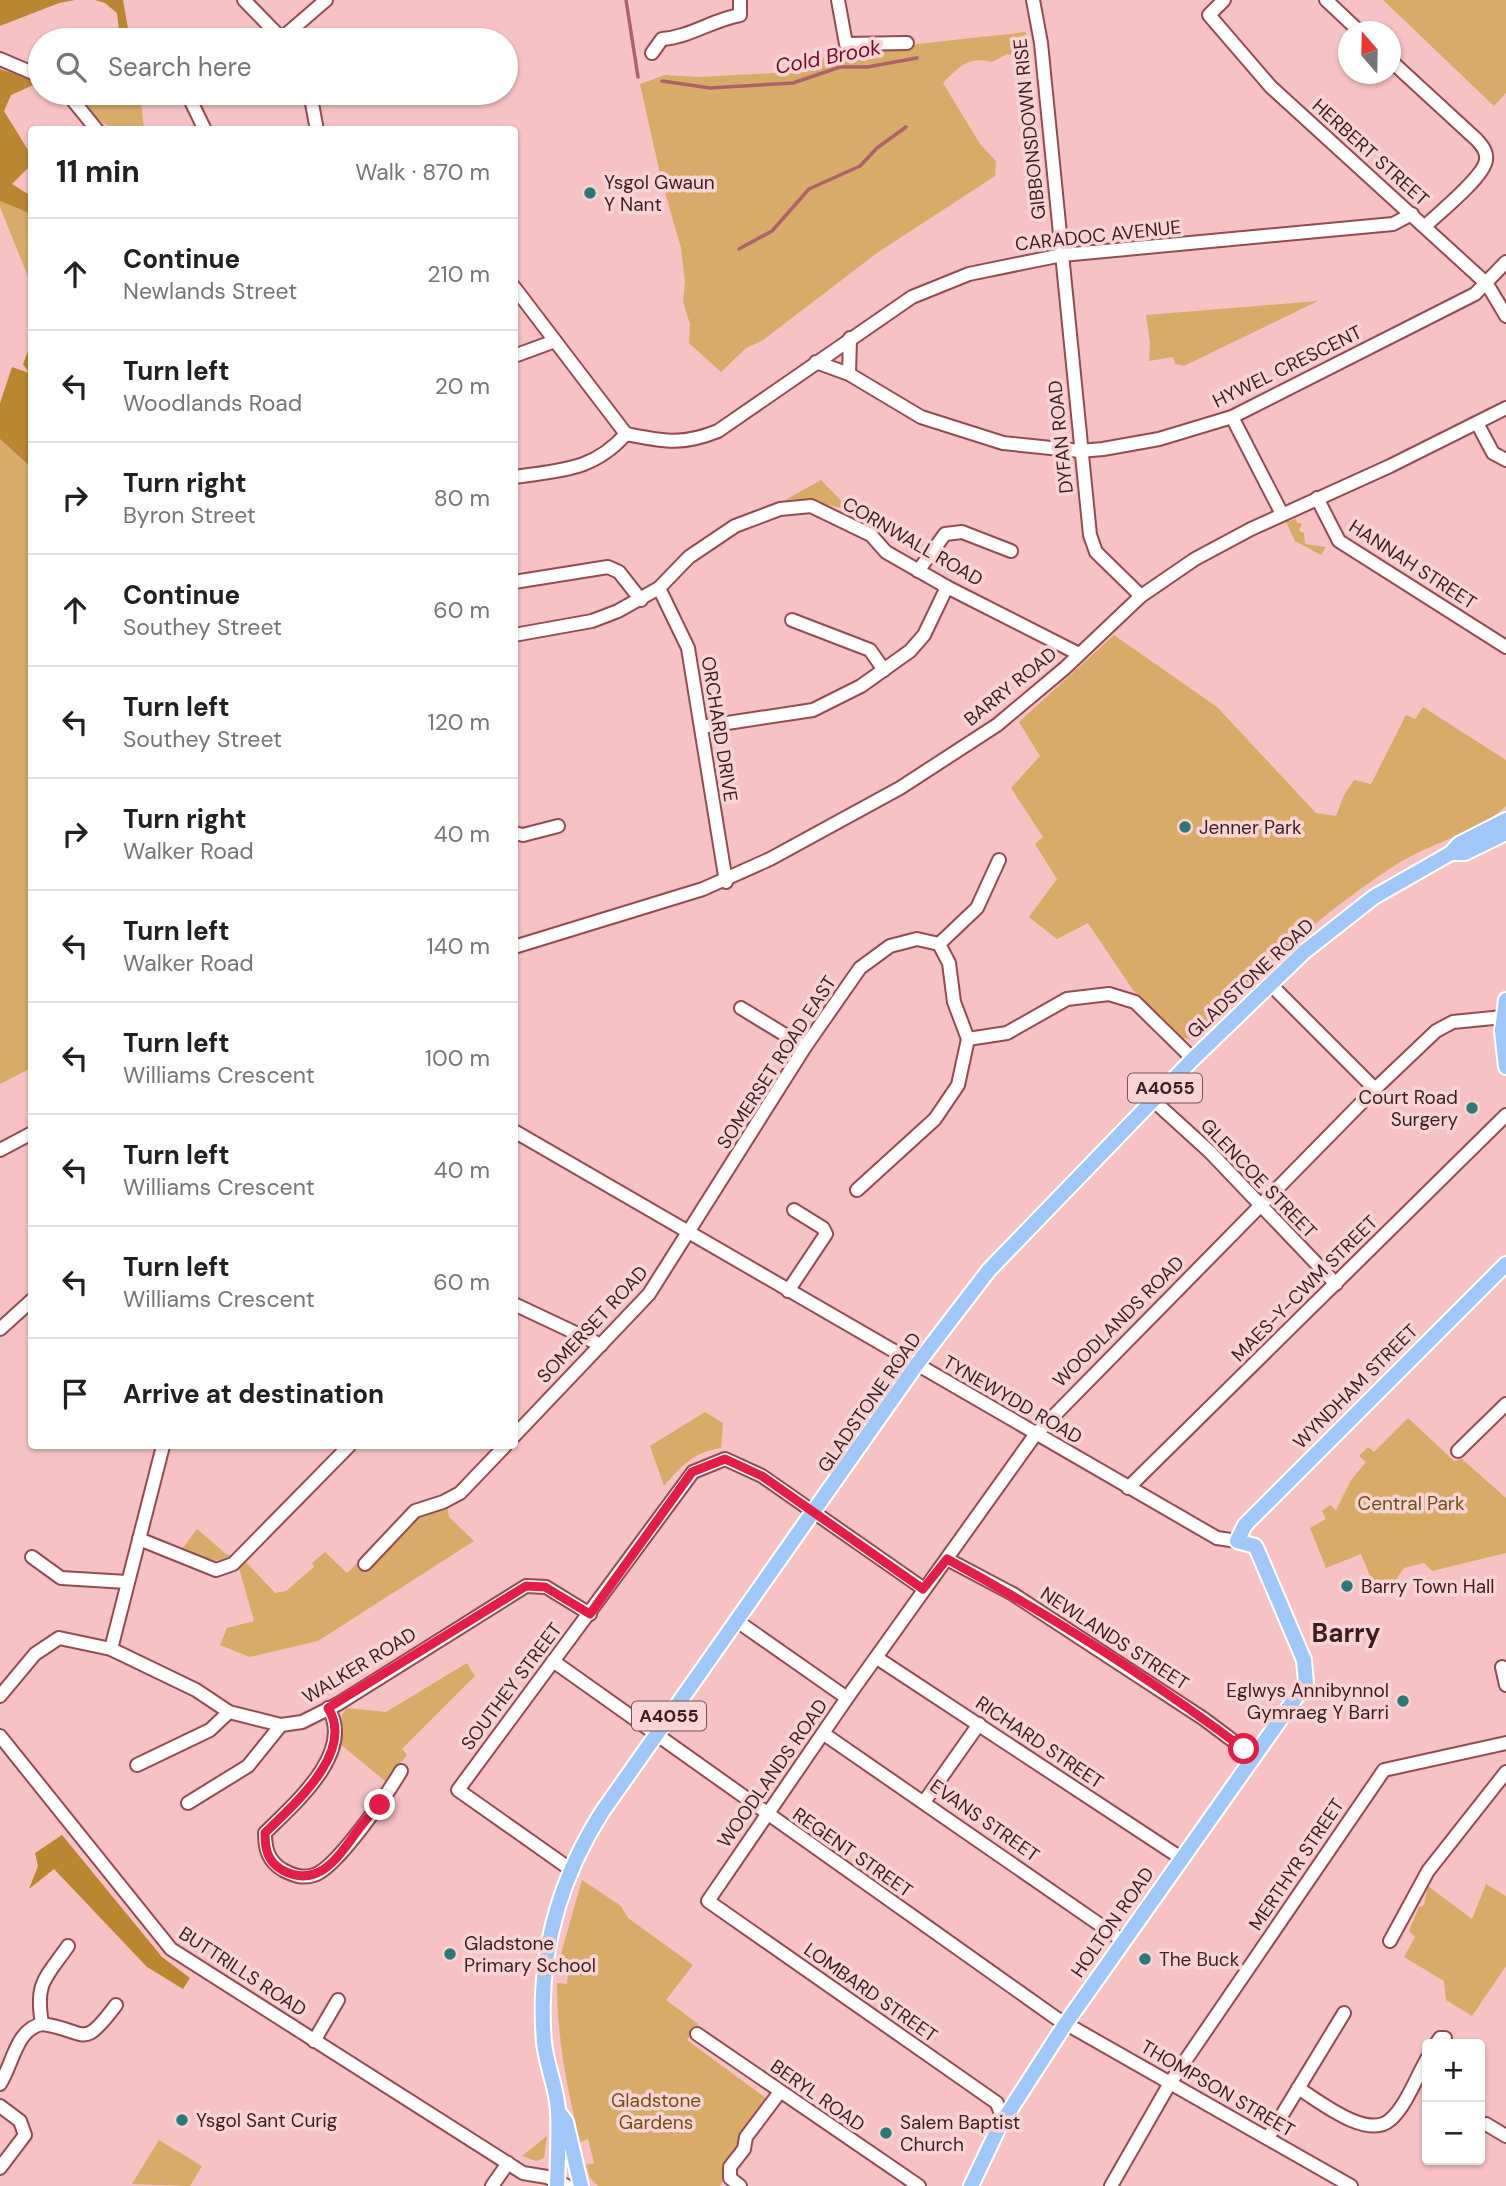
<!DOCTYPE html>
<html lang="en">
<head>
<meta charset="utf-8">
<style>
  :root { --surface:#fff; --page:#f2f2f2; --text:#202124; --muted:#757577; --line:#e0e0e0 }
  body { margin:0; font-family:"DM Sans",sans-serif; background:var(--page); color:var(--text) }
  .controls { position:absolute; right:21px; bottom:21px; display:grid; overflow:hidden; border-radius:7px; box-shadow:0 2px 5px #0004 }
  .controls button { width:63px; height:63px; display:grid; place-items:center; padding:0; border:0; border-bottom:2px solid var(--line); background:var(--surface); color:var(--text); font:35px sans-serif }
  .compass { position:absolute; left:1338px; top:21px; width:63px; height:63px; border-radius:50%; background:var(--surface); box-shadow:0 2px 5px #0004; rotate:340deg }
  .stop { position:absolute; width:21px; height:21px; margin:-16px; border:5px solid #e11d48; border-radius:50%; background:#fff }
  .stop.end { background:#e11d48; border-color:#fff; box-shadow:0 2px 7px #0008 }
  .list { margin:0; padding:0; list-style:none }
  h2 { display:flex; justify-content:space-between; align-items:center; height:91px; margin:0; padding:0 28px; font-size:30px }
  h2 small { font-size:23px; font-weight:400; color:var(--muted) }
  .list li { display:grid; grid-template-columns:46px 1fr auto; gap:21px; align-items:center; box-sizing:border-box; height:112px; padding:0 28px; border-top:2px solid var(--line) }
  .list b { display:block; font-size:26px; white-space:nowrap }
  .list p { margin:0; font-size:23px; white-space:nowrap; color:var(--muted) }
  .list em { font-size:23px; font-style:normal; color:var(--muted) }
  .icon { flex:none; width:38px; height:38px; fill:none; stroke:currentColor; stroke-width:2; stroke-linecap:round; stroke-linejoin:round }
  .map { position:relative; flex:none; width:1506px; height:2186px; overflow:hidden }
  .search { position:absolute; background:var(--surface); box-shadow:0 2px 5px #0004; left:28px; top:28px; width:490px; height:77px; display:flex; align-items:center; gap:18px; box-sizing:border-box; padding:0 24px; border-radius:38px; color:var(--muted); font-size:26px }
  .panel { position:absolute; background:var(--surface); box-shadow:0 2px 5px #0004; left:28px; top:126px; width:490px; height:1323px; border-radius:7px }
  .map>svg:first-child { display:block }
  .green { fill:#d8ab69 }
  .forest { fill:#ba8632 }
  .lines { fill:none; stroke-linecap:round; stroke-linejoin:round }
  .stream { stroke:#ae6268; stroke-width:3.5 }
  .minor-casing { stroke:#954a51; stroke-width:16 }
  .major-casing { stroke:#fff; stroke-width:18 }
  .minor { stroke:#fff; stroke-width:12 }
  .major { stroke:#a1c7f8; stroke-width:14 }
  .route { stroke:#e11d48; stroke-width:9 }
  .poi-dot { fill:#2e7778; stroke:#f8d4d5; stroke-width:2.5 }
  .labels { text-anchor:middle; stroke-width:7; stroke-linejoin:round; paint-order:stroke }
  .shield { fill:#f8d4d5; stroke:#755456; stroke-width:2 }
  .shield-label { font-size:18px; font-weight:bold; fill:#3d1d20 }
  .street-label { font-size:19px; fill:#3d1d20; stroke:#f8d4d5 }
  .poi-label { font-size:19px; fill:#3d1d20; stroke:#f8d4d5; text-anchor:start }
  .park-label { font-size:19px; fill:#734f12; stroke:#f8d4d5 }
  .water-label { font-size:21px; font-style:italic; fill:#7d0627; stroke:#f8d4d5 }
  .district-label { font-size:26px; font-weight:bold; fill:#3d1d20; stroke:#f8d4d5 }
</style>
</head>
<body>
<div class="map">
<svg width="1506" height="2186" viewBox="0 0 1506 2186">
  <rect width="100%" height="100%" fill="#f6c2c4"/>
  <!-- green -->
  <g class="green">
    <polygon points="1383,0 1506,0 1506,93 1494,106"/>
    <path d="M1026 32 1028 60 1007 54 992 62C968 56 959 67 943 83L980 144 996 161 995 176 877 253 763 340 746 348 721 372 689 343 690 324 683 302 685 282 681 248 661 178 640 84 665 75 698 77 774 73 844 52Z"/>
    <path d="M78 93H140L144 129C106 130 100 126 78 93Z"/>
    <polygon points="0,201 31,214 31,284 0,207"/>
    <polygon points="1318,301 1184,366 1175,364 1173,357 1149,361 1150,343 1146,315"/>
    <polygon points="0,439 32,467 31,1068 0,1084"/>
    <polygon points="821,480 850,510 803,499 785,500"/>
    <polygon points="1296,519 1297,523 1302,523 1299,531 1304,533 1305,544 1326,547 1321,555 1295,541 1286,522"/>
    <path d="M1114 635 1217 707 1316 813 1336 816 1344 795 1354 780 1371 784 1406 715 1415 719 1423 707 1506 760V806C1476 834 1429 843 1394 866 1318 915 1255 975 1192 1039L1181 1038 1133 990 1088 923 1057 939 1029 917 1057 879 1035 844 1043 837 1011 788 1040 756 1019 722Z"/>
    <path d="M705 1412 723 1423 721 1448C694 1452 682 1465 664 1486L650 1446Z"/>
    <polygon points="1408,1418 1454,1461 1462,1459 1506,1498 1506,1553 1432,1571 1424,1563 1404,1568 1386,1594 1379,1589 1376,1590 1361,1554 1326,1568 1310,1528 1326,1519 1322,1511 1330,1505 1336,1510 1351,1480 1366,1462 1359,1456 1368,1447 1374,1452"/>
    <polygon points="447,1505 449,1517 474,1541 318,1641 250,1657 220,1645 227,1628 254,1621 239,1568 245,1561 275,1593 286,1591 314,1567 312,1563 325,1552 347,1573 357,1563 364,1569 413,1517"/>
    <path d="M197 1529 226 1554 231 1556C217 1567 197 1554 182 1549Z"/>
    <polygon points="467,1663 475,1676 402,1749 407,1755 385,1781 339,1743 342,1715 346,1708 386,1712"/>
    <path d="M582 1880 621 1906 628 1918 693 1965 666 2000 698 2024 687 2040 767 2099 723 2170 724 2180 720 2186H598L590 2178 586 2165 594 2163 588 2139 580 2142C567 2088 557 2038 557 1983L567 1984 569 1959 560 1957Z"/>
    <polygon points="1486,1884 1506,1896 1506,1966 1472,2016 1446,2000 1444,1981 1404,1957 1415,1937 1409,1931 1419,1907 1424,1905 1428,1886 1472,1919"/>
    <polygon points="547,2136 544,2158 536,2161 522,2156"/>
    <polygon points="159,2140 202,2166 190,2186 132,2184"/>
  </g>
  <!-- forest -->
  <g class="forest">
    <polygon points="0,0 75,0 59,3 0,26"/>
    <polygon points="95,0 123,0 130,40 120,40 117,13 105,3"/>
    <polygon points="0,69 40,82 11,95 4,111 31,155 31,165 12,184 31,196 31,214 0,201"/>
    <polygon points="31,344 31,467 0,439 0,403 12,367 29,373 23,364"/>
    <polygon points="62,1835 162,1957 190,1978 183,1989 147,1967 54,1869 29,1889 38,1866 35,1853"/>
  </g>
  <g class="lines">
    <!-- stream -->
    <g class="stream">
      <polyline points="626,0 638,77"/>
      <polyline points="662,81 710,88 793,83 840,67 867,67 917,58"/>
      <polyline points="739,249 772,231 809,189 860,166 877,148 906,127"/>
    </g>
    <defs>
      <g id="minor">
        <polyline points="244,0 283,40"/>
        <polyline points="838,0 846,44 907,43"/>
        <polyline points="1033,0 1041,43 1090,535 1096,552 1141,596"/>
        <polyline points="1224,0 1209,15 1271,87 1487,284 1506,316"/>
        <polyline points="1326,0 1360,32"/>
        <polyline points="282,38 326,0"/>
        <path d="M652 53 662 39C690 37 712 20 740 15V0"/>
        <polyline points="0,59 40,76"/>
        <path d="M1390 60 1477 140C1482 146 1487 151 1486 160 1484 177 1439 213 1425 226"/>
        <polyline points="67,93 97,130"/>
        <polyline points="187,93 205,130"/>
        <polyline points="310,93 317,130"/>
        <polyline points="514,287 626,434"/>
        <polyline points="514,356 555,341"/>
        <polyline points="816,362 849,374 921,417 1003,443 1080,451 1103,449 1159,439 1232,417 1475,294 1506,262"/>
        <polyline points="849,374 850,338"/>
        <polyline points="1232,417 1282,514"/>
        <polyline points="1477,423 1493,453 1506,460"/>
        <path d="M626 434C663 441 681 446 718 431L912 297 969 274 1062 255 1393 224 1412 214"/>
        <path d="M514 477C561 470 593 471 626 434"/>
        <polyline points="1317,498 1339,541 1506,647"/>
        <polyline points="918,571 945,534 962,532 1011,551"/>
        <polyline points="514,582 608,567 619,572 641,600"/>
        <polyline points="659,588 688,648 726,882"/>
        <polyline points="792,620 870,650 884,670"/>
        <polyline points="514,635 592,621 618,611 659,588 689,557 735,526 780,509 811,506 871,535 886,552 947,587 1079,654"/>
        <polyline points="701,727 813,710 861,686 910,651 924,635 947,587"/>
        <polyline points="514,833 523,835 558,826"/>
        <polyline points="939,944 949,963 954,1002 968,1039"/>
        <polyline points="514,947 703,889 770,859 900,788 997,725 1065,668 1141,596 1195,559 1251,529 1390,466 1506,408"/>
        <polyline points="1270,984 1375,1089"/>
        <polyline points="741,1008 805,1047"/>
        <polyline points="1154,1101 1210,1152 1336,1284"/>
        <polyline points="514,1131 1217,1538 1237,1541"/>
        <polyline points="0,1150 32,1133"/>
        <polyline points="857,1190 935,1119 958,1085 968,1039 1007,1033 1067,999 1109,994 1135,1002 1193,1059"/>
        <polyline points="788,1291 826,1234 823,1228 794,1210"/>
        <polyline points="514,1304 601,1345"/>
        <polyline points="0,1329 32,1300"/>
        <polyline points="514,1436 649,1294 805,1047 860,968 890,946 917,939 939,944 977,908 999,860"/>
        <polyline points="1458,1451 1506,1404"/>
        <polyline points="1128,1488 1506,1115"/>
        <polyline points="139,1539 216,1570 233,1564 349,1446"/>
        <polyline points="32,1557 61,1578 127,1582"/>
        <polyline points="947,1559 1013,1594 1204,1719 1244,1749 1250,1763"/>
        <polyline points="365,1564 415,1511 443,1502 460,1493 505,1446"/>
        <polyline points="737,1621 847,1698"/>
        <polyline points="111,1649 163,1446"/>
        <polyline points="877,1658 1181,1858"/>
        <polyline points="553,1661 1056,2018 1351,2186"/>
        <polyline points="1502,1667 1506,1685"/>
        <polyline points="0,1696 35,1654 59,1638 111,1649 196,1690 229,1712 281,1725 302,1722 338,1704 526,1586 546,1587 590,1614"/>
        <path d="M328 1708C356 1752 293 1805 265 1833 265 1849 268 1861 283 1870 293 1875 302 1879 314 1875 336 1869 388 1793 401 1771"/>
        <polyline points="824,1734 1122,1940"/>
        <polyline points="0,1736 171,1949 523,2173 547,2177 567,2186"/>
        <polyline points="137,1765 210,1730 229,1712"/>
        <polyline points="924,1802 979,1724"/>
        <polyline points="188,1803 248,1766 281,1725"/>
        <polyline points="570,1869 458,1790 693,1472 725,1459 762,1476 924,1589"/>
        <polyline points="1390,1941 1428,1871 1506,1772"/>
        <path d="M42 2024C87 2030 81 2052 116 2005"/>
        <polyline points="697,2034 919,2186"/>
        <polyline points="314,2041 338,2000"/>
        <polyline points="1436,2044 1440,2038 1445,2038"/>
        <path d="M0 2084C13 2064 16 2029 42 2024 35 1982 45 1979 68 1946"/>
        <path d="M1298 2088C1319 2101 1367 2140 1390 2120 1406 2106 1416 2078 1427 2059"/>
        <polyline points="0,2106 20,2121 25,2135 0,2168"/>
        <polyline points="1003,2120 997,2103 708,1901 847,1698 1035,1435 1375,1089 1436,1031 1453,1022 1503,1017"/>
        <polyline points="1486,2124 1506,2136"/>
        <polyline points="1268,2138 1344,2013"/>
        <polyline points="492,2186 508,2163"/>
        <polyline points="740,2186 730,2178 730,2167 744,2149 746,2137 780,2092"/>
        <polyline points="1111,2186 1170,2083 1384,1770 1506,1743"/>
      </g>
      <g id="major">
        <polyline points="1451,853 1465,853 1506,833"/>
        <polyline points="1506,1000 1502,1031 1506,1067"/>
        <polyline points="558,2111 566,2122 581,2186"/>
        <path d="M557 2186C558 2161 559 2135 558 2111 557 2088 546 2065 544 2042 537 1959 557 1883 602 1812L917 1364 989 1270 1193 1059 1304 952 1374 897 1451 853 1459 844 1506 820"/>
        <polyline points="971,2186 999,2127 1066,2023 1306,1683 1304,1660 1258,1552 1255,1546 1237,1541 1245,1525 1506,1264"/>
      </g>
    </defs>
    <!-- minor casing -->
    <use href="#minor" class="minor-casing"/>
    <!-- major casing -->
    <use href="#major" class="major-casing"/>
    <!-- minor -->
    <use href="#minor" class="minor"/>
    <!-- major -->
    <use href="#major" class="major"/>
  </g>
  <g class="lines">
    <!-- route -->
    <path class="route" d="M380 1805C349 1830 331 1896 282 1870 267 1861 265 1849 265 1833 293 1805 356 1752 328 1708L526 1586 545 1587 590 1614 692 1472 725 1459 762 1476 923 1589 947 1559C1050 1615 1151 1679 1244 1749"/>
  </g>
  <!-- markers -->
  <g class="poi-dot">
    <circle cx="590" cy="193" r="7"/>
    <circle cx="1185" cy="827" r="7"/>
    <circle cx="1472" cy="1108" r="7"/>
    <circle cx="1347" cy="1586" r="7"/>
    <circle cx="1403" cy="1701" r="7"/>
    <circle cx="450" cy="1954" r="7"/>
    <circle cx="1145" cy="1959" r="7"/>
    <circle cx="182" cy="2120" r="7"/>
    <circle cx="886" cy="2133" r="7"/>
  </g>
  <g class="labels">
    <!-- shield labels -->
    <g class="shield">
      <rect x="1128" y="1073.5" width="74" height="29" rx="5"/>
      <rect x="632" y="1701.5" width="74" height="29" rx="5"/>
    </g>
    <g class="shield-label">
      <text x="1165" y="1094">A4055</text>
      <text x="669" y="1722">A4055</text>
    </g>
    <!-- street labels -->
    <g class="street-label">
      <text transform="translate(1029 129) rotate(-96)" y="7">GIBBONSDOWN RISE</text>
      <text transform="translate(1371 152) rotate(42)" y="7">HERBERT STREET</text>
      <text transform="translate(1098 235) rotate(-6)" y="7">CARADOC AVENUE</text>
      <text transform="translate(1287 366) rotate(-26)" y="7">HYWEL CRESCENT</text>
      <text transform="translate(1060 437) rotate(-96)" y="7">DYFAN ROAD</text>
      <text transform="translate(913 541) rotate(30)" y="7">CORNWALL ROAD</text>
      <text transform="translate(1413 564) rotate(33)" y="7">HANNAH STREET</text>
      <text transform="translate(1010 686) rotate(-39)" y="7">BARRY ROAD</text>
      <text transform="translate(720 729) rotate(81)" y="7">ORCHARD DRIVE</text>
      <text transform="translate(1250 978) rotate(-43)" y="7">GLADSTONE ROAD</text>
      <text transform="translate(776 1062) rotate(-57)" y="7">SOMERSET ROAD EAST</text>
      <text transform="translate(1259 1178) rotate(46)" y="7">GLENCOE STREET</text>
      <text transform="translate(1304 1288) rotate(-45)" y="7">MAES-Y-CWM STREET</text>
      <text transform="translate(1118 1321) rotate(-45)" y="7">WOODLANDS ROAD</text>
      <text transform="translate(592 1324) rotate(-47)" y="7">SOMERSET ROAD</text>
      <text transform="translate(1355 1386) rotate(-45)" y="7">WYNDHAM STREET</text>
      <text transform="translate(1013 1399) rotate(30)" y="7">TYNEWYDD ROAD</text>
      <text transform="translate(869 1402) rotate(-55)" y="7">GLADSTONE ROAD</text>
      <text transform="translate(1115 1638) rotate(33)" y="7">NEWLANDS STREET</text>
      <text transform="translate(359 1665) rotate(-31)" y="7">WALKER ROAD</text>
      <text transform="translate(511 1686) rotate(-53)" y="7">SOUTHEY STREET</text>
      <text transform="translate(1040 1742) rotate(34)" y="7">RICHARD STREET</text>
      <text transform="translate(772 1773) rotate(-55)" y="7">WOODLANDS ROAD</text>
      <text transform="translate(985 1820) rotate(35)" y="7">EVANS STREET</text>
      <text transform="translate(853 1852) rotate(35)" y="7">REGENT STREET</text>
      <text transform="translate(1296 1864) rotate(-56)" y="7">MERTHYR STREET</text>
      <text transform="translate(1112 1922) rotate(-55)" y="7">HOLTON ROAD</text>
      <text transform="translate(243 1971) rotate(33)" y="7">BUTTRILLS ROAD</text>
      <text transform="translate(871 1992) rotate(35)" y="7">LOMBARD STREET</text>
      <text transform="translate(1218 2088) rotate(30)" y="7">THOMPSON STREET</text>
      <text transform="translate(818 2095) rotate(35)" y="7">BERYL ROAD</text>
    </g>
    <!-- poi labels -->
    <g class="poi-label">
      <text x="604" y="189">Ysgol Gwaun<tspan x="604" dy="22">Y Nant</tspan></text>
      <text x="1199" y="834">Jenner Park</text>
      <text x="1458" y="1104" text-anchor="end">Court Road<tspan x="1458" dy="22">Surgery</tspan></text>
      <text x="1361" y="1593">Barry Town Hall</text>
      <text x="1389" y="1697" text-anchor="end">Eglwys Annibynnol<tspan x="1389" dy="22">Gymraeg Y Barri</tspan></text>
      <text x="464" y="1950">Gladstone<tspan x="464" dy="22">Primary School</tspan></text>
      <text x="1159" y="1966">The Buck</text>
      <text x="196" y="2127">Ysgol Sant Curig</text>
      <text x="900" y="2129">Salem Baptist<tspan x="900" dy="22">Church</tspan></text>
    </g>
    <!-- park labels -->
    <g class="park-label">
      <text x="1411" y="1510">Central Park</text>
      <text x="656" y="2107">Gladstone<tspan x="656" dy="22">Gardens</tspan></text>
    </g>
    <!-- water labels -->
    <g class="water-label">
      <text transform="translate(828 57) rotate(-11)" y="7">Cold Brook</text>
    </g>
    <!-- district labels -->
    <g class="district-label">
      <text x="1346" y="1642">Barry</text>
    </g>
  </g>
</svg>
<div class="controls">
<button>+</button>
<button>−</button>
</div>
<svg class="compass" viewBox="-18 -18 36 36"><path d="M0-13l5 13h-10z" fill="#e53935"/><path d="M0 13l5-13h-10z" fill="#757577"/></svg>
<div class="stop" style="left:1244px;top:1749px"></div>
<div class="stop end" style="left:380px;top:1805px"></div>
<div class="search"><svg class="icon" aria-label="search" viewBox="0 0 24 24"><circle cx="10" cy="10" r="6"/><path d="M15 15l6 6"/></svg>Search here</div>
<section class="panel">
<h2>11 min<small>Walk · 870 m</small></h2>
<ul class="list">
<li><svg class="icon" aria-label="ahead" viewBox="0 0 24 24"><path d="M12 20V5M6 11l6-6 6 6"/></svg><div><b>Continue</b><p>Newlands Street</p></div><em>210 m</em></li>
<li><svg class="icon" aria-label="left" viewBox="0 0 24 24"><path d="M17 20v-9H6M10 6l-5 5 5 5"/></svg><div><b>Turn left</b><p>Woodlands Road</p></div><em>20 m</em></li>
<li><svg class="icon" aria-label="right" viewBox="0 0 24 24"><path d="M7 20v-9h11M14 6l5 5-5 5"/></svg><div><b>Turn right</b><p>Byron Street</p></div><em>80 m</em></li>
<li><svg class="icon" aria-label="ahead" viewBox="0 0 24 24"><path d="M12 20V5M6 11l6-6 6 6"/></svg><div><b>Continue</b><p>Southey Street</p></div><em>60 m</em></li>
<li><svg class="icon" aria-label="left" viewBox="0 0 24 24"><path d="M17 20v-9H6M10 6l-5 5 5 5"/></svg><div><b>Turn left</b><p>Southey Street</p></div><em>120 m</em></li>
<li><svg class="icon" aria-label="right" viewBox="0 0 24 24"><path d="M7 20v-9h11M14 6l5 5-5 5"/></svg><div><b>Turn right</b><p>Walker Road</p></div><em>40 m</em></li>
<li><svg class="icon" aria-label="left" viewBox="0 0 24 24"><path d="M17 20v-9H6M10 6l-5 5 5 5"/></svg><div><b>Turn left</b><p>Walker Road</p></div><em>140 m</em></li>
<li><svg class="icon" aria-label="left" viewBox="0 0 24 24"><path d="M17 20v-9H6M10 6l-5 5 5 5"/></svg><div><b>Turn left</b><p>Williams Crescent</p></div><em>100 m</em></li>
<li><svg class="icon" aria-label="left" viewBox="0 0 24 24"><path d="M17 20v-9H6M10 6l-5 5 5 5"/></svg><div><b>Turn left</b><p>Williams Crescent</p></div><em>40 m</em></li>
<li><svg class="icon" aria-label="left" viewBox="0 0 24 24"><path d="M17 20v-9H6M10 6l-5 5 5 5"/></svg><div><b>Turn left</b><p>Williams Crescent</p></div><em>60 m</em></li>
<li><svg class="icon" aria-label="arrive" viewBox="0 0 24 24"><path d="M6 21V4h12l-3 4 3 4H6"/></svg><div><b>Arrive at destination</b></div></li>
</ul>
</section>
</div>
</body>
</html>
